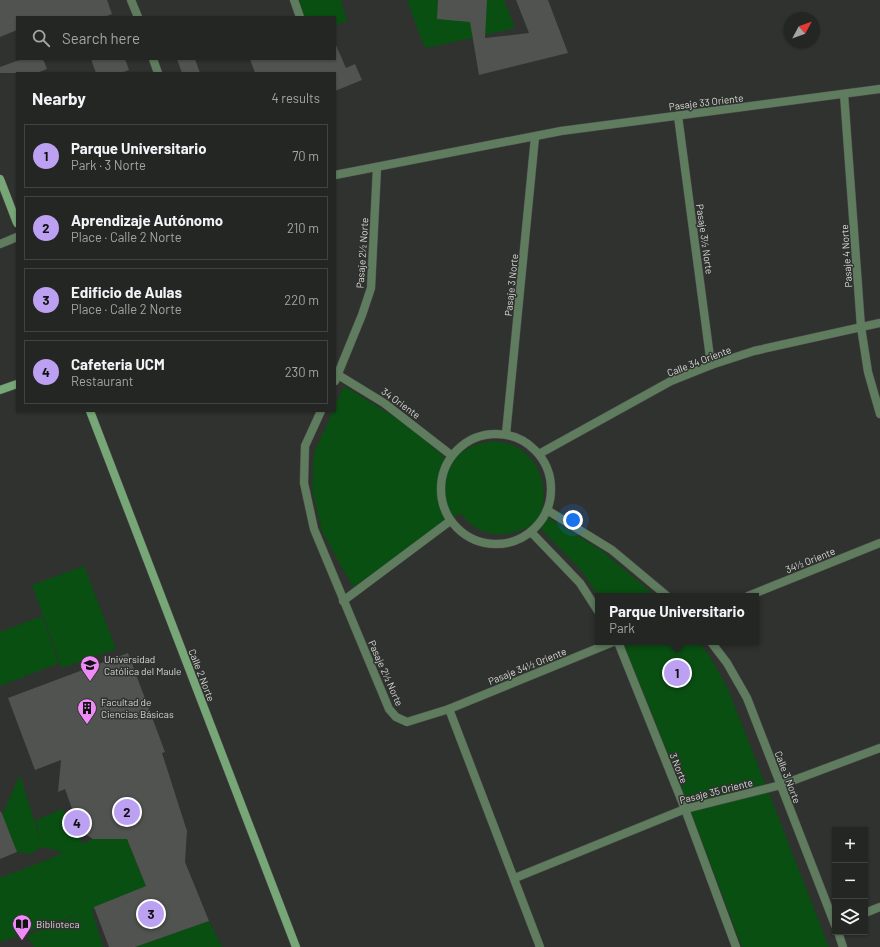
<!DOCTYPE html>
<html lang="en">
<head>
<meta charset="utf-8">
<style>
  :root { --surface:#232623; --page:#2f3230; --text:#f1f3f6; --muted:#a3a5a6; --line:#404341; --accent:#bca0f2 }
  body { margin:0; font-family:Barlow,sans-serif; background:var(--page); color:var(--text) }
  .controls { position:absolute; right:12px; bottom:12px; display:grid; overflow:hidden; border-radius:0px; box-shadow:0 1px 3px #0004 }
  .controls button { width:36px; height:36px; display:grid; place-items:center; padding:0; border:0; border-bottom:1px solid var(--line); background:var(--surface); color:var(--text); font:20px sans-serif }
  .compass { position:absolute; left:784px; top:12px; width:36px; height:36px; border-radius:50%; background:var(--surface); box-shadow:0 1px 3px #0004; rotate:49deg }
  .you { position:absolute; left:573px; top:520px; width:14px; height:14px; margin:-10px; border:3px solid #fff; border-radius:50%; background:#1a73e8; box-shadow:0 0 0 6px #1a73e833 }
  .badge { display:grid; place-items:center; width:26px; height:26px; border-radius:50%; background:var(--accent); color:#111; font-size:13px; font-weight:700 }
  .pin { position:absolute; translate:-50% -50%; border:2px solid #fff; box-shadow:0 1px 4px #0006 }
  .popup { position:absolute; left:595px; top:593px; width:164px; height:52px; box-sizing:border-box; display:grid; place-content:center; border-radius:0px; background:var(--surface); filter:drop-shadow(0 1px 3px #0005); font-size:13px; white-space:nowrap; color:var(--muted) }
  .popup b { font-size:15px; color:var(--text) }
  .popup::after { content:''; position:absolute; left:50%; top:100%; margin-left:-8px; border:8px solid transparent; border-top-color:var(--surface) }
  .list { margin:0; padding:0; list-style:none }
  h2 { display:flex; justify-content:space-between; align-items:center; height:52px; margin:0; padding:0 16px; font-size:17px }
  h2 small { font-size:13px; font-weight:400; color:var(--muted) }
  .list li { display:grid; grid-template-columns:26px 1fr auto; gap:12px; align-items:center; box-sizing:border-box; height:64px; margin:0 8px 8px; padding:0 8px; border:1px solid var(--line); border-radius:0px }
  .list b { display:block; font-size:15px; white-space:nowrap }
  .list p { margin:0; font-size:13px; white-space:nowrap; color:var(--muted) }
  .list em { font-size:13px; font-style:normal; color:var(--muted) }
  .icon { flex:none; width:22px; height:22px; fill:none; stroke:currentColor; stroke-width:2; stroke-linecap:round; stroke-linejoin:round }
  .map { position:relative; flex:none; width:880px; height:947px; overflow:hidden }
  .search { position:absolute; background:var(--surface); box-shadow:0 1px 3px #0004; left:16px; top:16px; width:320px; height:44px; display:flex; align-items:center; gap:10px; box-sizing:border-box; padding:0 14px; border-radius:0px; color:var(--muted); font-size:15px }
  .panel { position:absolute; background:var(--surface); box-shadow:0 1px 3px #0004; left:16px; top:72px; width:320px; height:340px; border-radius:0px }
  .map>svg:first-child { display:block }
  .green { fill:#094f12 }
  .building { fill:#505350 }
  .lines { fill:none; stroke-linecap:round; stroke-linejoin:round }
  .street-casing { stroke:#4d504d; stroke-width:9 }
  .secondary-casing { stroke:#4d504d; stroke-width:9 }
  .street { stroke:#5f7d5e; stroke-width:8 }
  .secondary { stroke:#77a777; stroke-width:8 }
  .labels { text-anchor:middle; stroke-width:3; stroke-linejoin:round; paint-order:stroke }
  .street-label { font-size:10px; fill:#d7d9d7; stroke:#2f322f }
  .poi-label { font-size:10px; fill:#d7d9d7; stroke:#2f322f; text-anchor:start }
</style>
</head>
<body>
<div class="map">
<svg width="880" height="947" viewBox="0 0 880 947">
  <rect width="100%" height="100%" fill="#2f322f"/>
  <!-- green -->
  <g class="green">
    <polygon points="298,0 341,0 347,21 335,25 335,17 304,17"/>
    <polygon points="407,0 504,0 515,28 427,48 423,44"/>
    <path d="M344 386 406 424 450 462C494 417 557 453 541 513L602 551 656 596H598L582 571 535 523C517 534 496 539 476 528 470 524 465 518 460 513L353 587 322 531 312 488 314 453 333 411H335V406Z"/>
    <polygon points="84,566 116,649 62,668 32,585"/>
    <polygon points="42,616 59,663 0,686 0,632"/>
    <polygon points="623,642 699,642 710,657 728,689 829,947 742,947 680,783"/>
    <polygon points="20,775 40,839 36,820 62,809 83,844 93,839 127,839 141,875 151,872 165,878 92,910 103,947 34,947 27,936 81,913 0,942 0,878 52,858 63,852 42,847 30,854 17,852 2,815"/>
    <polygon points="209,921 222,947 135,947"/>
  </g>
  <!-- building -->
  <g class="building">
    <polygon points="0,0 107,0 112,14 104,17 17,17 17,30 0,37"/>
    <polygon points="438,0 487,0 485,38 529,33 516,0 548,0 568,53 479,75 470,22 437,19"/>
    <polygon points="335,43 346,68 355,64 362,80 335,91 335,73 255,73 250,59 335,59"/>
    <polygon points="22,59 43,59 47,69 37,73 0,73 0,67"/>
    <polygon points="91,59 125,59 129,70 121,73 96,73"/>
    <polygon points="177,59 195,59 200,73 182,73"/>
    <polygon points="128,653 165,752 162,753 187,831 185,862 209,921 135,947 109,947 94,907 146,886 127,839 93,839 80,831 65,789 58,792 61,760 35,770 8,698"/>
    <polygon points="1,811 17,852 0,859 0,812"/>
  </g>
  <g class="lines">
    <defs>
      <g id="street">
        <polyline points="131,0 138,17"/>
        <polyline points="294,0 300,17"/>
        <polyline points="153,59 158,73"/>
        <polyline points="844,94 861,327 868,372 880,414"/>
        <polyline points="678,116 711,365"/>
        <polyline points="335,175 561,131 880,89"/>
        <polyline points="0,244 17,237"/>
        <polyline points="335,373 384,403 451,455"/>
        <polyline points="335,381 362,315 371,288 377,168"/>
        <polyline points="321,411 305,446 304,483 314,529 389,709 396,717 407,722 449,709 613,642"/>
        <circle cx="496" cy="489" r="55"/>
        <polyline points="506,434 535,137"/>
        <polyline points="539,454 671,381 711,365 754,351 880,323"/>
        <polyline points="547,510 612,550 667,596"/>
        <polyline points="531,532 580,583 598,611"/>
        <polyline points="748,596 880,543"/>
        <polyline points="343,601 450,521"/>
        <polyline points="618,642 685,809 736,947"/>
        <polyline points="711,642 727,663 747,698 835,925"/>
        <polyline points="449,709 540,947"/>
        <polyline points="515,878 685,809 781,785 880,748"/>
        <polyline points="865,913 880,907"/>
        <polyline points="838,932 843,947"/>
      </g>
      <g id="secondary">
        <polyline points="0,179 17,223"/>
        <polyline points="0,390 17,384"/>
        <polyline points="90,411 296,947"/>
      </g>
    </defs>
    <!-- street casing -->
    <use href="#street" class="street-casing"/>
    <!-- secondary casing -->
    <use href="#secondary" class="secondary-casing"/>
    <!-- street -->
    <use href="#street" class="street"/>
    <!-- secondary -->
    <use href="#secondary" class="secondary"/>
  </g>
  <!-- icons -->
  <defs>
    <symbol id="university-pin" viewBox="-11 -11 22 30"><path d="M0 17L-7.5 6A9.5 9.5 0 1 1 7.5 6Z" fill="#ef8bf7" stroke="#2f322f"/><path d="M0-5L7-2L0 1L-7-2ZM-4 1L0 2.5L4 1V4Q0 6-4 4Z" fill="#111"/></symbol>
    <symbol id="building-pin" viewBox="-11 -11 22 30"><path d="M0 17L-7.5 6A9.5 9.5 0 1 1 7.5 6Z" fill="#ef8bf7" stroke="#2f322f"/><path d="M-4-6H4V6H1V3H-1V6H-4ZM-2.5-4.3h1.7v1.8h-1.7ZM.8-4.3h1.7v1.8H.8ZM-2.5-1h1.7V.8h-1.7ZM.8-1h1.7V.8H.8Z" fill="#111"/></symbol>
    <symbol id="library-pin" viewBox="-11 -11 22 30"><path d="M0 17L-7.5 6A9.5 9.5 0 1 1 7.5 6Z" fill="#ef8bf7" stroke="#2f322f"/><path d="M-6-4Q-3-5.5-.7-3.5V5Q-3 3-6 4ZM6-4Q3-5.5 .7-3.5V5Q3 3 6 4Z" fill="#111"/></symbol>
  </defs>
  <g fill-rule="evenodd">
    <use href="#university-pin" x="79" y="654" width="22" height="30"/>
    <use href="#building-pin" x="76" y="697" width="22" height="30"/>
    <use href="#library-pin" x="11" y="913" width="22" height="30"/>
  </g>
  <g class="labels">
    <!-- street labels -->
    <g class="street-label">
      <text transform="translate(706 102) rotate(-7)" y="4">Pasaje 33 Oriente</text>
      <text transform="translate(705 239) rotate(82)" y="4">Pasaje 3½ Norte</text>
      <text transform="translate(362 253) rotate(-86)" y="4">Pasaje 2½ Norte</text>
      <text transform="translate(846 256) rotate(-94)" y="4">Pasaje 4 Norte</text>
      <text transform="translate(511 285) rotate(-84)" y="4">Pasaje 3 Norte</text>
      <text transform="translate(699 361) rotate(-21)" y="4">Calle 34 Oriente</text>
      <text transform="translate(401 403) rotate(36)" y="4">34 Oriente</text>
      <text transform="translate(810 560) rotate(-22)" y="4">34½ Oriente</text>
      <text transform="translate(527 666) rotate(-22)" y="4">Pasaje 34½ Oriente</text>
      <text transform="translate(386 673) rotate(66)" y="4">Pasaje 2½ Norte</text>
      <text transform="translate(202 675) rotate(69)" y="4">Calle 2 Norte</text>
      <text transform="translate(679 768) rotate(68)" y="4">3 Norte</text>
      <text transform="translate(788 777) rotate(69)" y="4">Calle 3 Norte</text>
      <text transform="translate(716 791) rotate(-14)" y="4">Pasaje 35 Oriente</text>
    </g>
    <!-- poi labels -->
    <g class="poi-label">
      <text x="104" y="663">Universidad<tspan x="104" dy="12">Católica del Maule</tspan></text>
      <text x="101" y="706">Facultad de<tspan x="101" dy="12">Ciencias Básicas</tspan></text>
      <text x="36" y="928">Biblioteca</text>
    </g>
  </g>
</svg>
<div class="controls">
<button>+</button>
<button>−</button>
<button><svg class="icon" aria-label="layers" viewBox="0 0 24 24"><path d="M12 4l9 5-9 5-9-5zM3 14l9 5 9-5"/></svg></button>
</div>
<svg class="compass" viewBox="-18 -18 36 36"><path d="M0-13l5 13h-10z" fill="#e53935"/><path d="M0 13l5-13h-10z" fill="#a3a5a6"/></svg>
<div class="you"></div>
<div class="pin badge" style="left:677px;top:673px">1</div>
<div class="popup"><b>Parque Universitario</b>Park</div>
<div class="pin badge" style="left:127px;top:812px">2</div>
<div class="pin badge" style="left:151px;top:914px">3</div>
<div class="pin badge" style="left:77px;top:823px">4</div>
<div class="search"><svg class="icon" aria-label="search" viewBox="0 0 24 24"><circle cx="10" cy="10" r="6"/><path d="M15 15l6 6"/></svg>Search here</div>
<section class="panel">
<h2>Nearby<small>4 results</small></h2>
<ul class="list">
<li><span class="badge">1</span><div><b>Parque Universitario</b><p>Park · 3 Norte</p></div><em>70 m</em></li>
<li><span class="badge">2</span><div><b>Aprendizaje Autónomo</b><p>Place · Calle 2 Norte</p></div><em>210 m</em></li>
<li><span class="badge">3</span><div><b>Edificio de Aulas</b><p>Place · Calle 2 Norte</p></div><em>220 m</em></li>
<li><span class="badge">4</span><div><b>Cafeteria UCM</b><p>Restaurant</p></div><em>230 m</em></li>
</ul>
</section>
</div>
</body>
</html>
